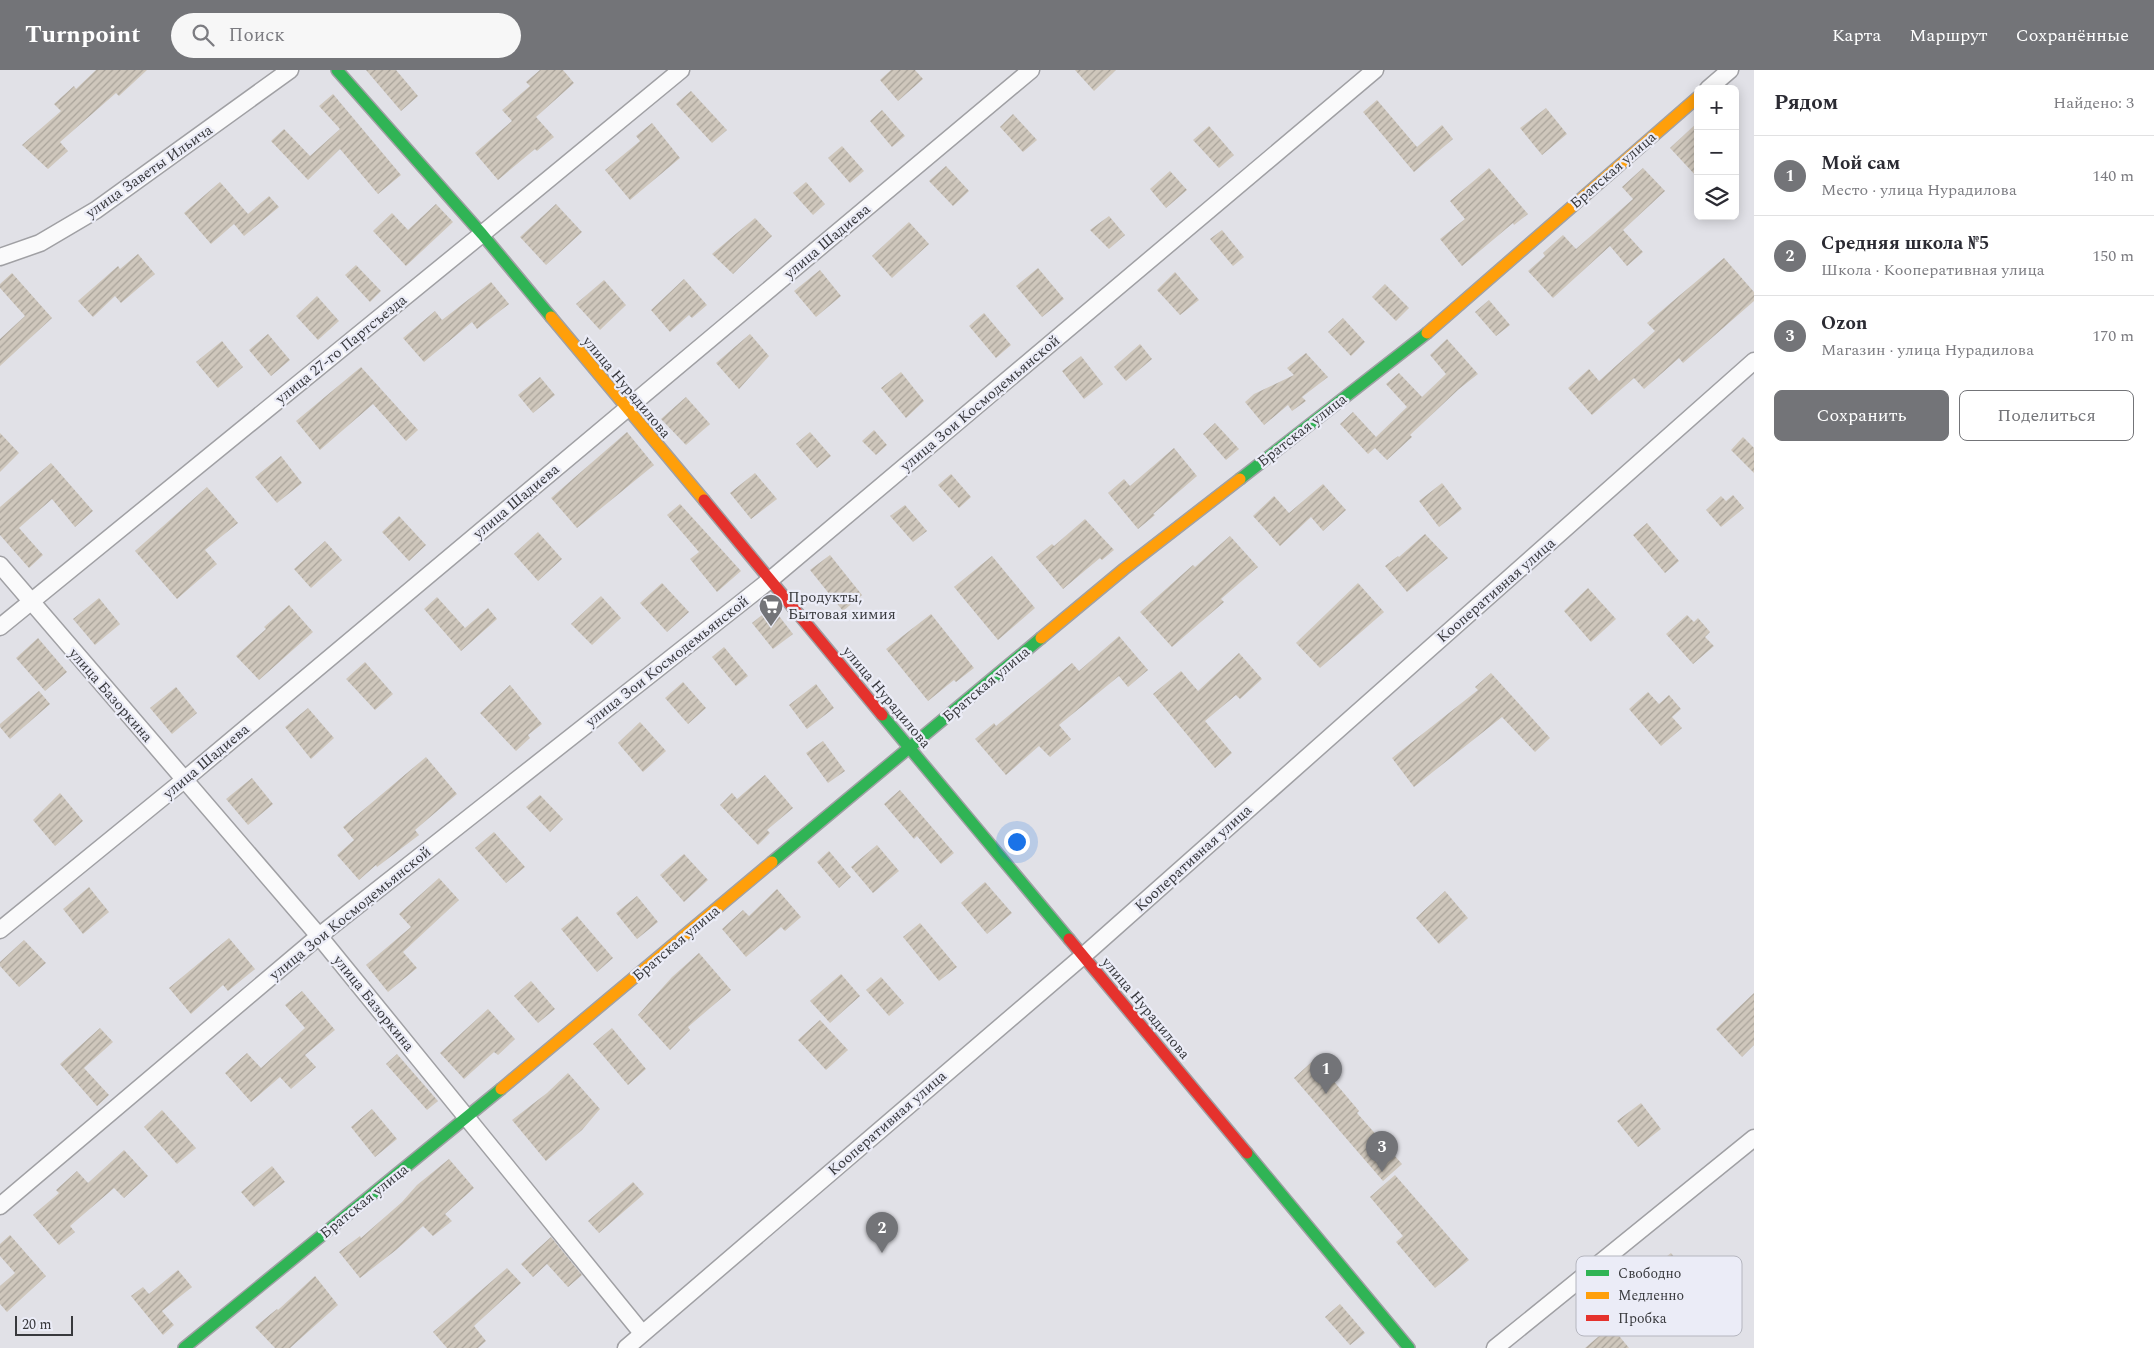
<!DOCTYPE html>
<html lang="ru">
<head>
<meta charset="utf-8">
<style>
  :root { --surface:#fff; --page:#f7f7f7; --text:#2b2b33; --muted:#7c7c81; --line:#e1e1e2; --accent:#737478 }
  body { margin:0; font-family:Spectral,serif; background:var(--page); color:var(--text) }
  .controls { position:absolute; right:15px; top:15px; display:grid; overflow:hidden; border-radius:8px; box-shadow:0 2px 12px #0003 }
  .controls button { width:45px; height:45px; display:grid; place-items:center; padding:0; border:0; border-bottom:1px solid var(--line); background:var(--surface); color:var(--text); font:25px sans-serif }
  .scale { position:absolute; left:15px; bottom:12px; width:58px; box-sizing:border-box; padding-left:5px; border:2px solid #38393d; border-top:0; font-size:14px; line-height:18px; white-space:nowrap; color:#38393d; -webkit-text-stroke:4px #ebecf7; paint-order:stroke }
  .you { position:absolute; left:1016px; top:771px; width:18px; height:18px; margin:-12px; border:4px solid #fff; border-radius:50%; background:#1a73e8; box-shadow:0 0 0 8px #1a73e833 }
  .badge { display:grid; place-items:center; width:32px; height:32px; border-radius:50%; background:var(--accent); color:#fff; font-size:16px; font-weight:700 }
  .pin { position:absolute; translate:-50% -41px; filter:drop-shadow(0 1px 2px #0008) }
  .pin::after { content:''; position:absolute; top:26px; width:18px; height:15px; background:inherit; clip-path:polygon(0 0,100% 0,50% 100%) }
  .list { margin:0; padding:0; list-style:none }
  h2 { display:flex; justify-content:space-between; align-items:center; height:65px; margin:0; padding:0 20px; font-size:21px }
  h2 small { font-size:16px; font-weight:400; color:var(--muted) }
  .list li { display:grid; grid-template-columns:32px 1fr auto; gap:15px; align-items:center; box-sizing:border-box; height:80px; padding:0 20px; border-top:1px solid var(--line) }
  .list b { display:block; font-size:19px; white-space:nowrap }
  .list p { margin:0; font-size:16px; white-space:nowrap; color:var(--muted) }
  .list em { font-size:16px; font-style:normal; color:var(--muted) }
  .actions { display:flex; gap:10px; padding:15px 20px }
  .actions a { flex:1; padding:11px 0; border:1px solid var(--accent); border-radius:8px; text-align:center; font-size:18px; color:var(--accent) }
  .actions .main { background:var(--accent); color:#fff }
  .icon { flex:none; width:28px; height:28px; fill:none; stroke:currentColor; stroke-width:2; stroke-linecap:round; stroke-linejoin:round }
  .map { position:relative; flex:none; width:1754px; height:1278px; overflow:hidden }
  header { display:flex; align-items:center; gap:30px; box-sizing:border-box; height:70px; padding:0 25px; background:var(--accent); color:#fff }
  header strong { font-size:24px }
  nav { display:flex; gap:28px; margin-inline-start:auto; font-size:18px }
  .search { width:350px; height:45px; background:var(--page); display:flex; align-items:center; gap:12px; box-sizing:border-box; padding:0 18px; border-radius:28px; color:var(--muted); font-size:19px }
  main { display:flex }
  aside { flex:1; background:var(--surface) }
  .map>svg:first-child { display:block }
  .building { fill:url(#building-hatch) }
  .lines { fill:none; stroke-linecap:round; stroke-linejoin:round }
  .street-casing { stroke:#a0a0a4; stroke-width:19 }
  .fast-casing { stroke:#a0a0a4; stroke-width:14 }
  .slow-casing { stroke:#a0a0a4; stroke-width:14 }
  .jam-casing { stroke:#a0a0a4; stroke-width:14 }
  .street { stroke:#fafafb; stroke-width:16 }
  .fast { stroke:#30b455; stroke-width:11 }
  .slow { stroke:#ff9f0a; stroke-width:11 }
  .jam { stroke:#e5322d; stroke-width:11 }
  .labels { text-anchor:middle; stroke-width:4.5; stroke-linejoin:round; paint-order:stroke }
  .street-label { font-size:15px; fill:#38393d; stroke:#ebecf7 }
  .poi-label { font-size:15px; fill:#38393d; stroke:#ebecf7; text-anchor:start }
  .key { fill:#ebecf7; stroke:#b5b6bf; stroke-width:1 }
  .key-label { font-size:14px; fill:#38393d }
</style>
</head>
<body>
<header>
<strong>Turnpoint</strong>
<div class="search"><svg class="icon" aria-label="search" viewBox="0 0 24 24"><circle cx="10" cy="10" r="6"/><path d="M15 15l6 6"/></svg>Поиск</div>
<nav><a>Карта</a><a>Маршрут</a><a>Сохранённые</a></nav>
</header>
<main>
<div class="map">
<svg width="1754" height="1278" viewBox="0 0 1754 1278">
  <defs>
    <pattern id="building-hatch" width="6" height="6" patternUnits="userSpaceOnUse" patternTransform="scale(1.25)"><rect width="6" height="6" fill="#cfc7bc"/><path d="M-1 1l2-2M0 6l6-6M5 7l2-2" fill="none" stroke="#a9a39a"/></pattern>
  </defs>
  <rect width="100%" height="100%" fill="#e1e1e7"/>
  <!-- building -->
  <g class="building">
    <polygon points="96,0 147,0 119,26 116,23 60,72 68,81 48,99 22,75 61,41 54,34 74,16 76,19"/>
    <polygon points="366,0 396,0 418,26 401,41"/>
    <polygon points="540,0 563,0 574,13 536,47 554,67 537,81 535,79 498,110 475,83 512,51 502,40 530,16 526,12"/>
    <polygon points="891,0 915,0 923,9 898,31 880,10"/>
    <polygon points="1075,0 1116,0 1094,21"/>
    <polygon points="691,21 727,60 712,73 676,34"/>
    <polygon points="333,24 401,105 378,124 340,79 308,110 271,71 284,59 310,86 340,59 319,36"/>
    <polygon points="1377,30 1417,77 1442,55 1453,69 1414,102 1363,42"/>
    <polygon points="1546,38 1567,64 1542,85 1520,58"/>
    <polygon points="882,40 905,66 892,77 870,51"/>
    <polygon points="1013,44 1037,70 1023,82 1000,57"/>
    <polygon points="1698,52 1698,108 1670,78"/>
    <polygon points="652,53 680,88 630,130 605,100 640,71 636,66"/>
    <polygon points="1209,56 1234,85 1219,98 1193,70"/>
    <polygon points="842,76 864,101 850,113 828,88"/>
    <polygon points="946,96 969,121 953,136 929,111"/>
    <polygon points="1489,98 1528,144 1514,155 1513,153 1462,196 1440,169 1465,149 1450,131"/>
    <polygon points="1643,98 1665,121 1623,160 1643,182 1627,196 1610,176 1553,228 1528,201 1545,186 1543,183 1563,165 1576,179 1633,129 1622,117"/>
    <polygon points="1170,101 1187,120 1166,138 1150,119"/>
    <polygon points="220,112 248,144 269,126 279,137 244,166 234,154 211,174 184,143"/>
    <polygon points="806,112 825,134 813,145 793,123"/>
    <polygon points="436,134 453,152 406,196 373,161 392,143 408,160"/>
    <polygon points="556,134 582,162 546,195 520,167"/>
    <polygon points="1109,146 1125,165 1109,179 1090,160"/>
    <polygon points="755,148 772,166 733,204 712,184"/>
    <polygon points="909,152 929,174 892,208 872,186"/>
    <polygon points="1222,160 1244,187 1233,196 1210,169"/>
    <polygon points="138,184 155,204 121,233 115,226 93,247 78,231 118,196 120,199"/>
    <polygon points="1724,188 1754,222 1754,231 1683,293 1679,288 1644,319 1634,308 1592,345 1568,318 1589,299 1599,311 1655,261 1647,253"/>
    <polygon points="356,195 381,221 370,232 345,205"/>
    <polygon points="1038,198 1064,229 1042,247 1016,216"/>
    <polygon points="820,200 841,226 816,247 794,221"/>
    <polygon points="1175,202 1199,230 1180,245 1157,220"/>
    <polygon points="12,203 52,248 0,296 0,269 25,246 0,218 0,214"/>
    <polygon points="684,209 707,235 692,248 689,245 670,262 651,240"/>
    <polygon points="604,210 626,235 600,260 576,234"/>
    <polygon points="491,212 509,234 477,259 472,252 424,292 403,268 435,241 442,250"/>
    <polygon points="1385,214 1409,238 1396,251 1372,227"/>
    <polygon points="317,226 339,251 318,270 296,246"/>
    <polygon points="1489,230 1510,255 1496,266 1475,242"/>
    <polygon points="984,243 1011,275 996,288 969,256"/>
    <polygon points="1343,248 1365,272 1351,286 1328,262"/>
    <polygon points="268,264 290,290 271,306 249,280"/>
    <polygon points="750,264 769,286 739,319 716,293"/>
    <polygon points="1447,269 1478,304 1459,319 1410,365 1412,367 1387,390 1375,378 1368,384 1340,354 1353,342 1376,367 1407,337 1386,314 1399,303 1422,327 1446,304 1430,285"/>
    <polygon points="222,271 243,297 218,318 196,292"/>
    <polygon points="1140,274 1152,289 1126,311 1114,297"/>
    <polygon points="1306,283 1328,307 1302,327 1306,331 1292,341 1288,335 1264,355 1245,332 1254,324 1294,305 1287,298"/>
    <polygon points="1081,286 1103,314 1084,329 1062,301"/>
    <polygon points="361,297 418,360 406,371 373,334 320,380 296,351"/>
    <polygon points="901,302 924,331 906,348 881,318"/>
    <polygon points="540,307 555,325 533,343 518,325"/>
    <polygon points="686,327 710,354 686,375 661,349"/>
    <polygon points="1215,353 1239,379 1226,390 1203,364"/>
    <polygon points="874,360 887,375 876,385 862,371"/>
    <polygon points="627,362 654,395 577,458 551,428"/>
    <polygon points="810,362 831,386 817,398 796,374"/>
    <polygon points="0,363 19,383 0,402"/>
    <polygon points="1743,367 1754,378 1754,403 1731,380"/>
    <polygon points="1174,378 1197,406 1153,444 1155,445 1138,459 1108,423 1124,409 1130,416"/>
    <polygon points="281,386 302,413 277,433 255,407"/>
    <polygon points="51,393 93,441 75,457 52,429 19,458 43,485 29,498 0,465 0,437"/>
    <polygon points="755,403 777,429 751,449 730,423"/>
    <polygon points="951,404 971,427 959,438 938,415"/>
    <polygon points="1442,413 1462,439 1439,457 1419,431"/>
    <polygon points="1323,414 1346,440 1323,461 1311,447 1280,476 1253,446 1274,426 1289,443"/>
    <polygon points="207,417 238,453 205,480 217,494 177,529 135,481"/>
    <polygon points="1733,425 1744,438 1721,457 1706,440 1721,426 1726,431"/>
    <polygon points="680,434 741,501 717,522 690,489 699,482 667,445"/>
    <polygon points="905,435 927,461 913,472 890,446"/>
    <polygon points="399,446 426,475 409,491 382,462"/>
    <polygon points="1085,449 1114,480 1102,490 1100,488 1063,519 1036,487 1052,474 1054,476"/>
    <polygon points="1647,453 1679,491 1665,503 1633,465"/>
    <polygon points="538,462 562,489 538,511 514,484"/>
    <polygon points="1425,464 1448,488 1407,522 1385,496 1398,486 1399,487"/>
    <polygon points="1230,466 1258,497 1221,529 1224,532 1172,577 1140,542 1193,495 1195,497"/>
    <polygon points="325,471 342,490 311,518 294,499"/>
    <polygon points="830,485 862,525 843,541 810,500"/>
    <polygon points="992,486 1035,538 998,570 954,517"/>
    <polygon points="662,513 689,542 667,562 640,533"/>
    <polygon points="1358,513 1384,542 1320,598 1296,573"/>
    <polygon points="1588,518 1616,549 1591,572 1564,541"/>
    <polygon points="601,526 621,548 592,575 571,554"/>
    <polygon points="437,527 465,558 488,538 497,549 461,581 424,539"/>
    <polygon points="99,528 120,554 95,575 73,549"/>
    <polygon points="289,535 313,562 259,610 236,586 266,559 264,557"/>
    <polygon points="772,537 793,564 773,579 752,553"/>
    <polygon points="931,544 974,598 956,612 954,610 928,631 886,579"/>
    <polygon points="1687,545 1694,552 1698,548 1710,562 1705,567 1714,576 1693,594 1666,564"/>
    <polygon points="1119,566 1148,600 1128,617 1119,606 1059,655 1071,669 1050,687 1039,676 1006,705 975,669 994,653 996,656 1072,593 1079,601"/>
    <polygon points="38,568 67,602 45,621 16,588"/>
    <polygon points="724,577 748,606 736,616 712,587"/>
    <polygon points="1239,583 1262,609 1240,629 1236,625 1205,651 1232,683 1215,698 1153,624 1181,601 1198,621"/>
    <polygon points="365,592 393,624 375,640 346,609"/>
    <polygon points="1491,603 1550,668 1535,682 1502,647 1414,717 1392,688 1478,620 1475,617"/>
    <polygon points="683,612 706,638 688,654 665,628"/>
    <polygon points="816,614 834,638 807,659 789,635"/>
    <polygon points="510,615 542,654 528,665 530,668 516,681 480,643"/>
    <polygon points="176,617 197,643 172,664 150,638"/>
    <polygon points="39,621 50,634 10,669 0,657 0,654"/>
    <polygon points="1648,622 1659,634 1669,625 1681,639 1672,647 1682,658 1661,676 1629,639"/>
    <polygon points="308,638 334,668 311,689 285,657"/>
    <polygon points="640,652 666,681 643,702 618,673"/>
    <polygon points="823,671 845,701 828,713 806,683"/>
    <polygon points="426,687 457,724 415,760 419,765 377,797 376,795 359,810 337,785 354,770 343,757"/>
    <polygon points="765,705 793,738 767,760 770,763 758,775 720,735 732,723 737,729"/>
    <polygon points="252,708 273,734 248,755 226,729"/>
    <polygon points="900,720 954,783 941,794 917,766 914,769 884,734"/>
    <polygon points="60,723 83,751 55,776 33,750"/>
    <polygon points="540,725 563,749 550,762 526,737"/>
    <polygon points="494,762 525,797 506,813 475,778"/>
    <polygon points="877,775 899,801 873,823 851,797"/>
    <polygon points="829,781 851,807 839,818 817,792"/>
    <polygon points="684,784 708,810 684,832 660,805"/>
    <polygon points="439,808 459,830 403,882 417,898 388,922 366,895 411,857 399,844"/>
    <polygon points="985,812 1012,843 987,864 961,833"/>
    <polygon points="89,817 109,842 83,864 63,839"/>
    <polygon points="777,819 801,847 785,861 781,857 746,887 722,859 743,840 749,846"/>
    <polygon points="1445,821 1468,848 1439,874 1416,848"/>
    <polygon points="637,826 658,852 637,869 616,843"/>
    <polygon points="577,846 613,888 597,902 561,859"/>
    <polygon points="920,853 957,897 939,911 903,867"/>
    <polygon points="229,868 255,899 228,921 223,915 191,944 169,918"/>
    <polygon points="24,870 46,893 19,917 0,896 0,892"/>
    <polygon points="699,883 731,920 688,957 690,960 670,980 638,945 672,907"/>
    <polygon points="841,904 860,926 830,953 810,931"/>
    <polygon points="881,907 904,933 889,946 866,920"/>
    <polygon points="531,911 555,939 538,953 514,926"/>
    <polygon points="302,921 335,960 305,985 316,997 291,1019 280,1007 251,1032 225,1003 247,983 261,998 305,958 285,935"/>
    <polygon points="1754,923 1754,975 1742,987 1716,959"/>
    <polygon points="488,939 515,969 498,985 494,982 464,1009 440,983"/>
    <polygon points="820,950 848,980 826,1000 798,970"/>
    <polygon points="100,958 113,972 84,998 109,1025 97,1036 60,994"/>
    <polygon points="612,958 646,999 628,1015 593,974"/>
    <polygon points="397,984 438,1031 427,1040 386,994"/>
    <polygon points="1315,989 1359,1041 1357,1043 1402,1094 1383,1111 1294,1008"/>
    <polygon points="568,1003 600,1039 582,1060 546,1091 512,1050 547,1023"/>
    <polygon points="1641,1033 1661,1059 1638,1077 1617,1051"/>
    <polygon points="372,1039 397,1069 375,1087 351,1057"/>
    <polygon points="162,1040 196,1078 177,1094 144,1057"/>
    <polygon points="124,1080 148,1106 124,1128 114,1118 70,1156 75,1162 59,1175 33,1145 59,1123 56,1120 77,1101 88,1113"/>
    <polygon points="449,1089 474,1118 445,1144 452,1151 433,1166 423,1156 396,1180 360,1208 339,1182 360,1166 361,1168 402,1132 417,1115"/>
    <polygon points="272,1096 285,1112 254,1137 241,1122"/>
    <polygon points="1395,1105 1469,1190 1435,1218 1396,1172 1403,1166 1370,1127"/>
    <polygon points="633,1112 644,1124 599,1163 588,1151"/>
    <polygon points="10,1165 46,1206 7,1242 0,1234 0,1216 15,1203 0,1186 0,1174"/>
    <polygon points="551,1167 582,1205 568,1217 547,1194 533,1207 521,1194"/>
    <polygon points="1671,1183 1691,1209 1668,1226 1648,1201"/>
    <polygon points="507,1198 521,1213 474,1256 486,1271 478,1278 447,1278 433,1262"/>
    <polygon points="178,1200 192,1217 162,1241 174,1255 163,1265 131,1226 143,1217 149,1224"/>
    <polygon points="315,1206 338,1235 290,1278 275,1278 255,1257 277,1239 278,1240"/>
    <polygon points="1340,1234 1365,1263 1350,1275 1325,1247"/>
    <polygon points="1611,1256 1629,1278 1585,1278"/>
  </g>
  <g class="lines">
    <defs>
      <g id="street">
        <polyline points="1708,19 1730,0"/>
        <polyline points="0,187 40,173 96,140 290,0"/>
        <polyline points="0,495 319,866 642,1263"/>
        <polyline points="0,557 482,164 681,0"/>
        <polyline points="0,860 184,710 1031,0"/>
        <polyline points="0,1136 319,866 770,510 1375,0"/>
        <polyline points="626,1278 1083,886 1754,291"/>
        <polyline points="1495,1278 1754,1068"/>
      </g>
      <g id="fast">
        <polyline points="337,0 482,164 551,247"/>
        <polyline points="1240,409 1427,263"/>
        <polyline points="882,645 1069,869"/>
        <polyline points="772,792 1041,568"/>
        <polyline points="1247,1083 1409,1278"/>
        <polyline points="184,1278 501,1019"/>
      </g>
      <g id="slow">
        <polyline points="551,247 704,430"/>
        <polyline points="1427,263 1698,27"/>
        <polyline points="1041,568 1124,499 1240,409"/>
        <polyline points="501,1019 772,792"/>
      </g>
      <g id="jam">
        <polyline points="704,430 882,645"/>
        <polyline points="1069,869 1247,1083"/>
      </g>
    </defs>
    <!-- street casing -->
    <use href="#street" class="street-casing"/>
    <!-- fast casing -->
    <use href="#fast" class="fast-casing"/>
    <!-- slow casing -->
    <use href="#slow" class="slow-casing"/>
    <!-- jam casing -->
    <use href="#jam" class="jam-casing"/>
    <!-- street -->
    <use href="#street" class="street"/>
    <!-- fast -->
    <use href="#fast" class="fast"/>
    <!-- slow -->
    <use href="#slow" class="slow"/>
    <!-- jam -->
    <use href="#jam" class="jam"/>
  </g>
  <!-- icons -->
  <defs>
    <symbol id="supermarket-pin" viewBox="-11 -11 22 30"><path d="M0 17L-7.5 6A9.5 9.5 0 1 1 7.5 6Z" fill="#737478" stroke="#ebecf7"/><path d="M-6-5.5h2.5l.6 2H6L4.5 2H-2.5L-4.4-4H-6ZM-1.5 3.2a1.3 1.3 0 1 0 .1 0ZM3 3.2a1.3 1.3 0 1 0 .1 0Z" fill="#fff"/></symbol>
  </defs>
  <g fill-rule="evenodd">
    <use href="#supermarket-pin" x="757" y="522" width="28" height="38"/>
  </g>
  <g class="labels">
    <!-- street labels -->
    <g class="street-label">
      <text transform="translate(1613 100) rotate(-41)" y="5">Братская улица</text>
      <text transform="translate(149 101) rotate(-35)" y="5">улица Заветы Ильича</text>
      <text transform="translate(827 171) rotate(-40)" y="5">улица Шадиева</text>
      <text transform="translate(341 279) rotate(-39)" y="5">улица 27-го Партсъезда</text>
      <text transform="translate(627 317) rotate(50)" y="5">улица Нурадилова</text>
      <text transform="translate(980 333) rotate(-40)" y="5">улица Зои Космодемьянской</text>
      <text transform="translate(1302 360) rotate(-38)" y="5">Братская улица</text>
      <text transform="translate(516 431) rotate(-40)" y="5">улица Шадиева</text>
      <text transform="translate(1496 520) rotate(-41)" y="5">Кооперативная улица</text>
      <text transform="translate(667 591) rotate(-38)" y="5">улица Зои Космодемьянской</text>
      <text transform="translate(986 614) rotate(-40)" y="5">Братская улица</text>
      <text transform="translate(111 625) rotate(49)" y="5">улица Базоркина</text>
      <text transform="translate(887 627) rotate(50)" y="5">улица Нурадилова</text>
      <text transform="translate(206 691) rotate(-40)" y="5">улица Шадиева</text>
      <text transform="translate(1193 788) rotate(-42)" y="5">Кооперативная улица</text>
      <text transform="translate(350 843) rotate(-39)" y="5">улица Зои Космодемьянской</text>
      <text transform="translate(676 873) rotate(-40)" y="5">Братская улица</text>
      <text transform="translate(374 933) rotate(51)" y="5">улица Базоркина</text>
      <text transform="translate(1146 938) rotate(50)" y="5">улица Нурадилова</text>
      <text transform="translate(887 1053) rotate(-41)" y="5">Кооперативная улица</text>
      <text transform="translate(364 1131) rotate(-39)" y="5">Братская улица</text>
    </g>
    <!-- poi labels -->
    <g class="poi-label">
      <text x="788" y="532">Продукты,<tspan x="788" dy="17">Бытовая химия</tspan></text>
    </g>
  </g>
  <!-- legend -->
  <rect x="1576" y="1186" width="166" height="80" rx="8" class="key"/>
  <rect x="1586" y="1200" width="23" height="6" fill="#30b455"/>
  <rect x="1586" y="1222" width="23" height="7" fill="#ff9f0a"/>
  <rect x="1586" y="1245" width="23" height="6" fill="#e5322d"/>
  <g class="key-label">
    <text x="1618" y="1208">Свободно</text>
    <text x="1618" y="1230">Медленно</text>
    <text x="1618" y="1253">Пробка</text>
  </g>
</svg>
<div class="controls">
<button>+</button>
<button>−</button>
<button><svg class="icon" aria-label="layers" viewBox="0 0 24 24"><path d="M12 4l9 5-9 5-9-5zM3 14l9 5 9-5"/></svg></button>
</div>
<div class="scale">20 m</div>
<div class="you"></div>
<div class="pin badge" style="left:1326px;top:1024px">1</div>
<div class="pin badge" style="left:882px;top:1183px">2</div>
<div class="pin badge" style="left:1382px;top:1102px">3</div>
</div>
<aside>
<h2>Рядом<small>Найдено: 3</small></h2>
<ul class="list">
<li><span class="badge">1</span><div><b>Мой сам</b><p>Место · улица Нурадилова</p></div><em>140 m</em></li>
<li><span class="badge">2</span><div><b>Средняя школа №5</b><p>Школа · Кооперативная улица</p></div><em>150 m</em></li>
<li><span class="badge">3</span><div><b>Ozon</b><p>Магазин · улица Нурадилова</p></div><em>170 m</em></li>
</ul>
<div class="actions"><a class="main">Сохранить</a><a>Поделиться</a></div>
</aside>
</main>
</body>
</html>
